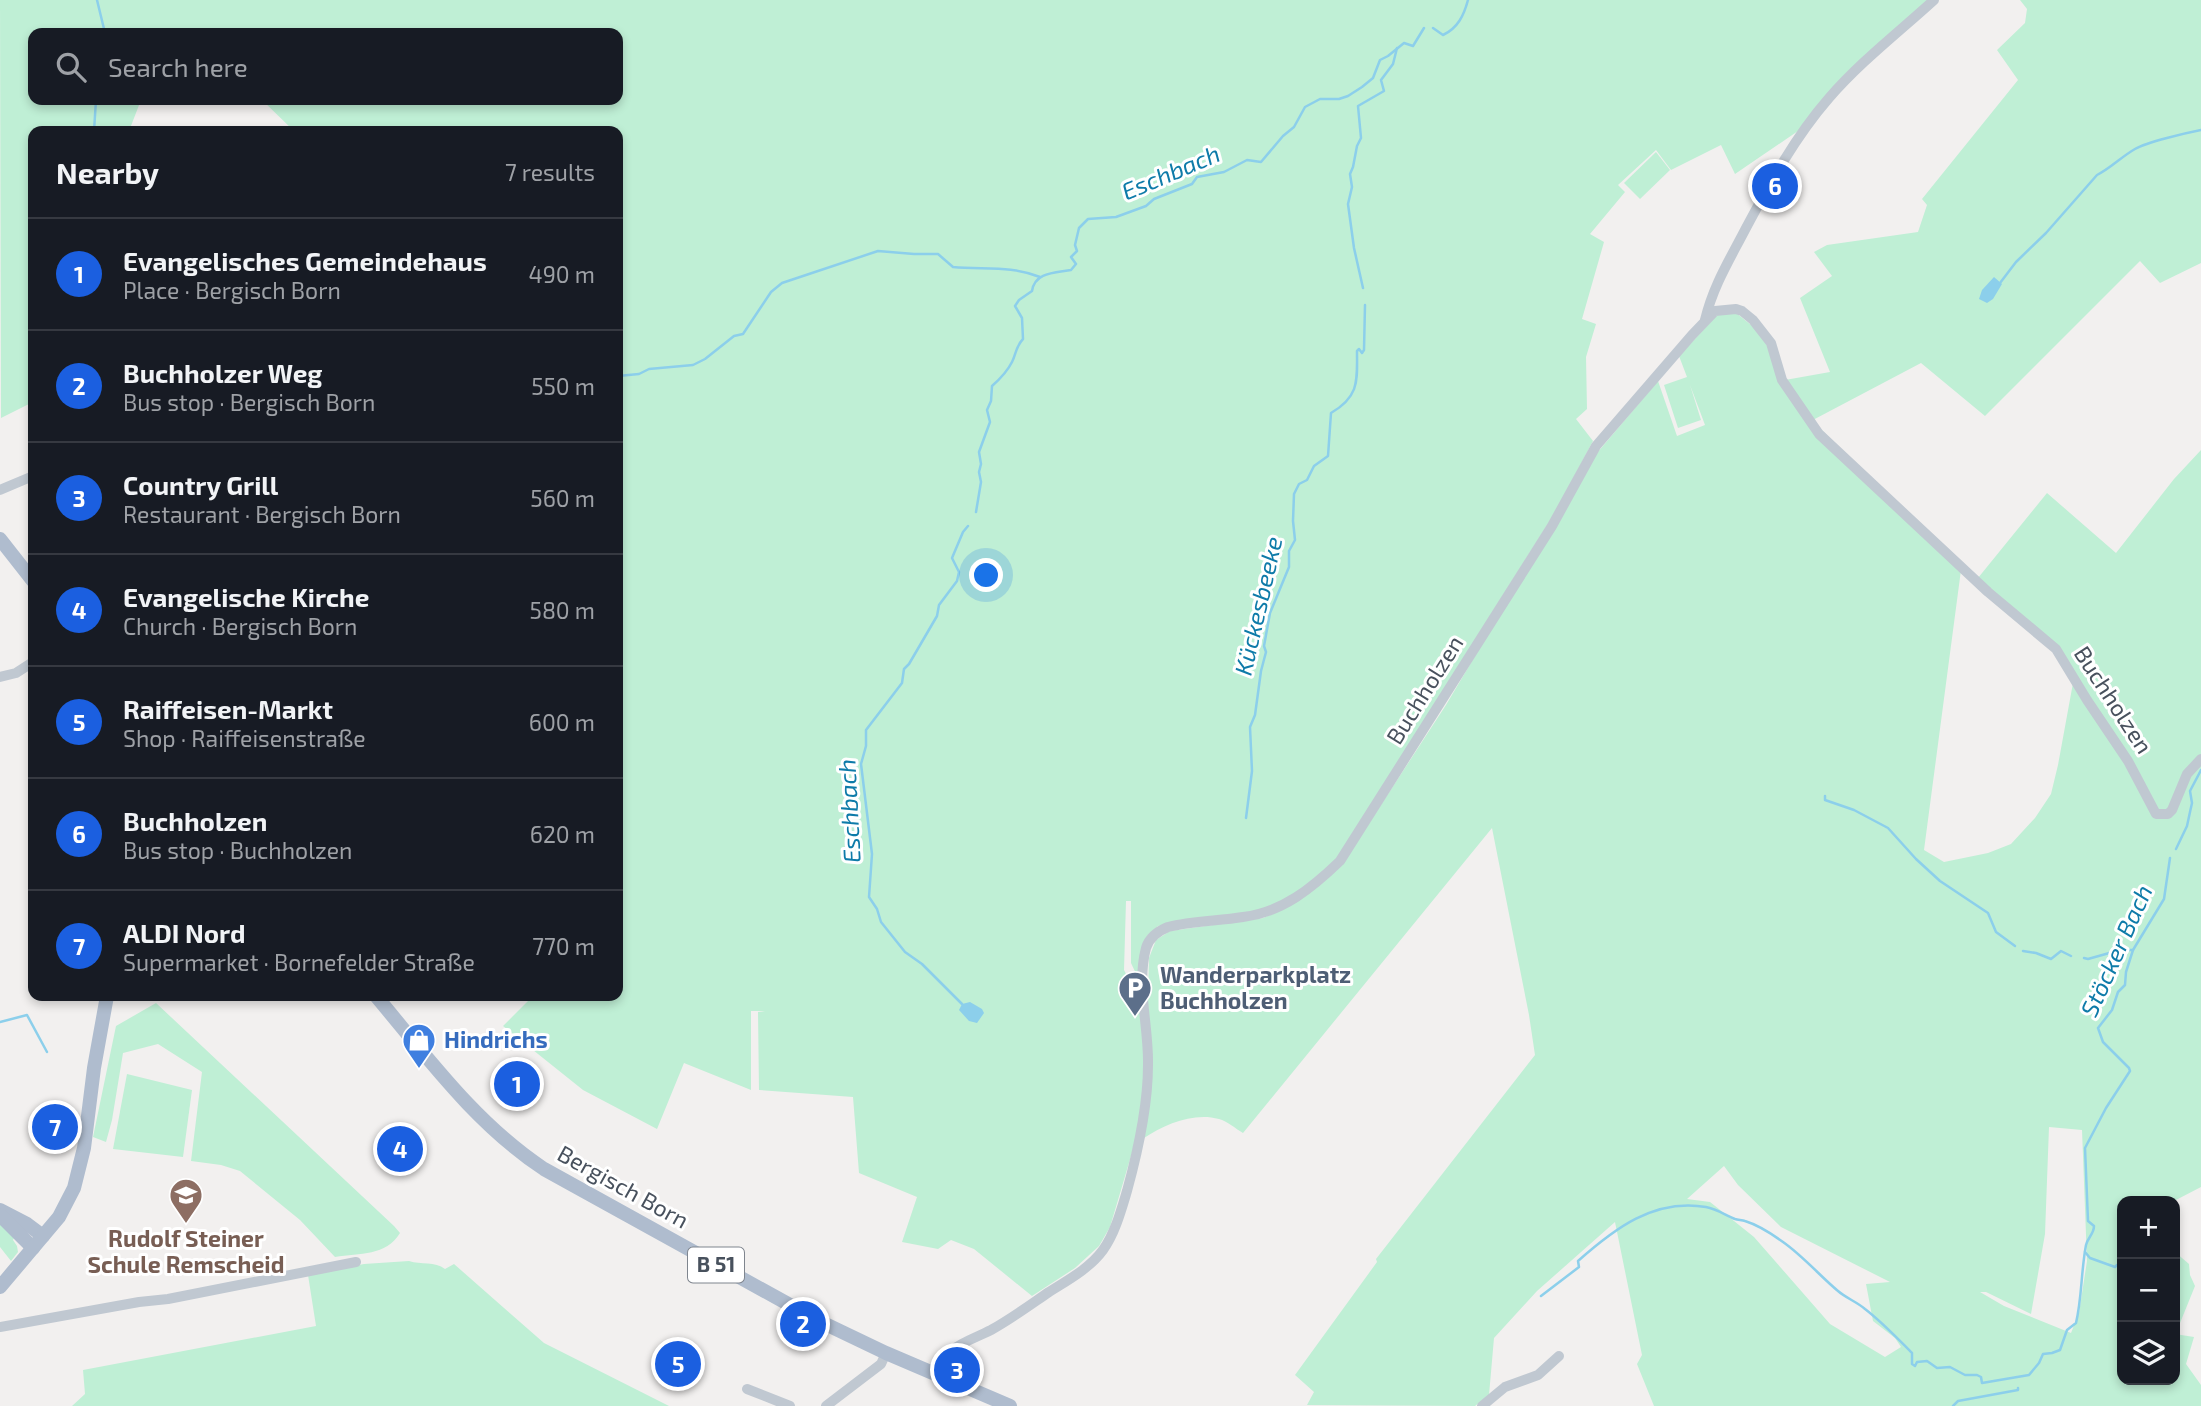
<!DOCTYPE html>
<html lang="en">
<head>
<meta charset="utf-8">
<style>
  :root { --surface:#171b24; --page:#242831; --text:#f1f3f6; --muted:#9ea1a6; --line:#363941; --accent:#1b5fe0 }
  body { margin:0; font-family:"Exo 2",sans-serif; background:var(--page); color:var(--text) }
  .controls { position:absolute; right:21px; bottom:21px; display:grid; overflow:hidden; border-radius:14px; box-shadow:0 4px 10px #0003 }
  .controls button { width:63px; height:63px; display:grid; place-items:center; padding:0; border:0; border-bottom:2px solid var(--line); background:var(--surface); color:var(--text); font:35px sans-serif }
  .you { position:absolute; left:987px; top:576px; width:24px; height:24px; margin:-18px; border:5px solid #fff; border-radius:50%; background:#1a73e8; box-shadow:0 0 0 10px #1a73e833 }
  .badge { display:grid; place-items:center; width:46px; height:46px; border-radius:50%; background:var(--accent); color:#fff; font-size:23px; font-weight:700 }
  .pin { position:absolute; translate:-50% -50%; border:4px solid #fff; box-shadow:0 2px 7px #0006 }
  .list { margin:0; padding:0; list-style:none }
  h2 { display:flex; justify-content:space-between; align-items:center; height:91px; margin:0; padding:0 28px; font-size:30px }
  h2 small { font-size:23px; font-weight:400; color:var(--muted) }
  .list li { display:grid; grid-template-columns:46px 1fr auto; gap:21px; align-items:center; box-sizing:border-box; height:112px; padding:0 28px; border-top:2px solid var(--line) }
  .list b { display:block; font-size:26px; white-space:nowrap }
  .list p { margin:0; font-size:23px; white-space:nowrap; color:var(--muted) }
  .list em { font-size:23px; font-style:normal; color:var(--muted) }
  .icon { flex:none; width:38px; height:38px; fill:none; stroke:currentColor; stroke-width:2; stroke-linecap:round; stroke-linejoin:round }
  .map { position:relative; flex:none; width:2201px; height:1406px; overflow:hidden }
  .search { position:absolute; background:var(--surface); box-shadow:0 4px 10px #0003; left:28px; top:28px; width:595px; height:77px; display:flex; align-items:center; gap:18px; box-sizing:border-box; padding:0 24px; border-radius:14px; color:var(--muted); font-size:26px }
  .panel { position:absolute; background:var(--surface); box-shadow:0 4px 10px #0003; left:28px; top:126px; width:595px; height:875px; border-radius:14px }
  .map>svg:first-child { display:block }
  .green { fill:#bfefd5; fill-rule:evenodd }
  .water { fill:#8ccfeb }
  .lines { fill:none; stroke-linecap:round; stroke-linejoin:round }
  .stream { stroke:#8ccfeb; stroke-width:2.5 }
  .minor { stroke:#c0c8d1; stroke-width:10 }
  .major { stroke:#afbcce; stroke-width:14 }
  .labels { text-anchor:middle; stroke-width:6; stroke-linejoin:round; paint-order:stroke }
  .shield { fill:#fff; stroke:#7f858e; stroke-width:2 }
  .shield-label { font-size:21px; font-weight:bold; fill:#48515d }
  .street-label { font-size:23px; fill:#48515d; stroke:#fff }
  .service-label { font-size:23px; font-weight:bold; fill:#4e5e75; stroke:#fff; text-anchor:start }
  .shop-label { font-size:23px; font-weight:bold; fill:#366cbe; stroke:#fff; text-anchor:start }
  .education-label { font-size:23px; font-weight:bold; fill:#785e54; stroke:#fff }
  .water-label { font-size:24px; font-style:italic; fill:#0e7ba9; stroke:#fff }
</style>
</head>
<body>
<div class="map">
<svg width="2201" height="1406" viewBox="0 0 2201 1406">
  <rect width="100%" height="100%" fill="#f2f0ef"/>
  <!-- green -->
  <g class="green">
    <polygon points="0,0 1928,0 1798,131 1735,174 1721,145 1671,170 1656,150 1618,185 1625,192 1590,234 1604,242 1582,319 1596,324 1586,357 1587,409 1576,419 1593,441 1556,511 1337,859 1296,895 1267,908 1244,915 1158,926 1147,936 1139,980 1131,963 1131,901 1126,901 1124,970 1139,999 1146,1064 1139,1129 1110,1227 1099,1246 1075,1268 1032,1296 974,1249 951,1240 938,1249 902,1242 917,1197 859,1173 853,1097 759,1090 758,1012 765,1011 751,1011 751,1090 684,1063 657,1129 583,1090 503,1026 533,996 618,996 618,131 294,131 262,100 618,100 618,33 33,33 33,100 141,100 129,131 33,131 33,402 1,418"/>
    <polygon points="2020,0 2201,0 2201,263 2160,283 2140,261 1985,416 1921,363 1811,421 1785,380 1830,372 1800,298 1832,276 1814,252 1827,245 1918,232 1927,205 1922,199 2018,80 1997,50 2025,23 2027,9"/>
    <polygon points="1656,152 1670,170 1640,199 1624,183"/>
    <path d="M1735 312 1761 333 1794 402 1961 570 1924 850 1944 862 1988 853 2011 844 2035 818 2051 794 2058 765 2073 683 2067 659 1978 578 2047 493 2116 553 2174 479 2201 450V1187L2174 1201H2122V1380H2175V1334L2194 1337 2186 1364 2201 1385V1406H1654L1637 1364 1642 1355 1615 1222 1537 1291 1494 1338 1489 1395 1475 1406 1307 1405 1314 1392 1295 1375 1377 1262 1376 1259 1535 1055 1529 1015 1492 828 1243 1133C1236 1129 1227 1121 1219 1119 1194 1112 1165 1124 1144 1138L1149 958 1156 940 1170 931 1263 918 1281 910 1343 863 1446 705 1591 460 1658 381 1677 436 1705 425 1690 385 1701 420 1678 428 1664 385 1687 377 1679 356 1719 313ZM2049 1127 2082 1130 2087 1261 2079 1313 2071 1333 2004 1306 1980 1292H1986L2031 1314 2045 1234ZM1724 1166 1738 1185 1781 1227 1890 1282 1866 1284 1873 1321 1895 1338 1901 1347 1885 1357 1830 1324 1754 1237 1729 1217 1710 1202 1687 1199Z"/>
    <path d="M156 1003 394 1226 400 1233C386 1256 360 1253 335 1257L300 1220 240 1171 221 1165 191 1161 202 1072 158 1044 123 1053 112 1120 106 1142 93 1137 116 1026Z"/>
    <polygon points="127,1074 192,1090 183,1157 113,1149"/>
    <polygon points="0,1222 15,1236 13,1240 17,1246 18,1252 11,1261 0,1247"/>
    <polygon points="2175,1252 2189,1264 2190,1275 2195,1286 2178,1328 2175,1329"/>
    <path d="M409 1261C421 1265 435 1261 445 1269L454 1264 544 1343 669 1406H72L85 1394 83 1370 316 1326 308 1275 364 1264Z"/>
  </g>
  <!-- water -->
  <g class="water">
    <polygon points="1994,277 2002,284 1993,299 1987,303 1979,299 1982,290"/>
    <polygon points="970,1002 982,1009 984,1013 977,1023 969,1021 959,1010 962,1004"/>
  </g>
  <g class="lines">
    <!-- stream -->
    <g class="stream">
      <polyline points="97,0 105,33"/>
      <path d="M1433 28 1443 35C1458 28 1464 15 1468 0"/>
      <polyline points="94,131 96,100"/>
      <path d="M2000 283 2016 262 2046 233 2097 175C2111 168 2121 157 2135 149 2147 142 2186 133 2201 130"/>
      <polyline points="1363,288 1354,248 1348,204 1352,187 1350,174 1353,167 1357,146 1361,138 1358,106 1384,91 1381,80 1393,64 1397,48"/>
      <path d="M618 376 639 374 649 369 693 365 705 359 734 336 743 334 771 292 782 283 878 251 914 254H938L953 267C983 270 1011 265 1040 277"/>
      <path d="M976 512 981 482 979 472 981 464 979 452 990 422 987 410 991 401 992 386C1000 379 1007 372 1012 362 1016 354 1016 346 1023 339L1022 318 1015 306 1019 300 1032 291C1035 272 1055 273 1071 270L1076 264 1071 257 1077 251 1075 245 1079 228 1088 219 1116 217 1146 206 1154 199 1192 184 1197 177 1224 172 1247 160 1261 162 1283 136 1294 127 1305 107 1320 99H1339L1348 96 1362 87 1373 78 1380 60 1388 56 1404 43 1413 46 1424 28"/>
      <polyline points="1825,796 1825,800 1854,810 1888,828 1916,859 1940,881 1988,913 1996,932 2015,946"/>
      <path d="M1246 818 1252 771 1250 727 1255 715 1261 671 1266 652 1264 646 1270 613 1289 567V551L1295 540 1293 521 1294 494 1299 484 1307 480 1314 466 1328 456 1331 413C1360 396 1357 380 1357 351L1359 349 1362 353 1364 350 1365 305"/>
      <polyline points="2176,849 2187,826 2190,812 2192,803 2190,791 2201,770"/>
      <polyline points="2023,951 2036,953 2051,959 2061,951 2071,956"/>
      <polyline points="2084,958 2088,959 2120,950 2133,950"/>
      <polyline points="962,1004 922,964 905,952 881,922 877,909 869,897 872,854 861,764 866,746 866,730 902,683 904,669 909,664 937,616 939,605 957,581 959,572 952,558 963,532 968,526"/>
      <polyline points="0,1022 27,1015 47,1052"/>
      <polyline points="2085,1252 2090,1258 2115,1267 2117,1265 2122,1269"/>
      <path d="M1541 1296 1579 1267 1578 1261C1614 1229 1654 1198 1706 1207 1717 1209 1725 1215 1735 1219 1738 1220 1742 1220 1745 1221 1758 1225 1772 1234 1783 1242 1803 1256 1820 1276 1838 1291 1846 1298 1857 1302 1865 1309 1882 1322 1897 1338 1912 1353V1364L1915 1366 1917 1362 1927 1361 1937 1368 1950 1367 1965 1375H1977L1981 1377 1982 1383 2029 1375 2039 1363 2043 1354 2052 1353 2060 1350 2067 1330 2076 1323C2082 1298 2081 1271 2086 1245 2088 1237 2094 1234 2094 1226L2088 1221 2085 1148 2106 1108 2130 1071 2129 1068 2103 1042 2098 1028 2112 1010 2118 992 2125 985 2126 972 2133 950 2164 899 2170 858"/>
      <polyline points="1953,1406 1958,1401 2018,1390 2018,1388"/>
    </g>
    <!-- minor -->
    <g class="minor">
      <path d="M1705 320C1713 286 1730 259 1746 228 1770 183 1795 137 1829 98 1860 62 1899 32 1934 0"/>
      <polyline points="0,490 33,476"/>
      <polyline points="0,677 16,673 33,662"/>
      <polyline points="0,1327 139,1302 168,1299 356,1262"/>
      <path d="M934 1374C948 1345 965 1343 991 1330 1011 1319 1030 1305 1049 1292 1068 1280 1090 1268 1103 1250 1115 1233 1121 1211 1127 1191 1138 1151 1148 1107 1148 1065 1149 1027 1136 986 1146 948 1149 938 1158 931 1168 927 1192 921 1218 921 1243 917 1283 912 1312 888 1340 861L1552 526 1596 446 1692 335 1715 311 1736 309 1742 311 1753 320 1771 343 1782 380 1819 434 1988 592 2056 649 2087 700 2128 761 2156 814H2168L2172 810 2187 774 2201 759"/>
      <polyline points="747,1389 790,1406"/>
      <polyline points="826,1406 881,1364 886,1353"/>
      <polyline points="1482,1406 1505,1387 1538,1375 1559,1356"/>
    </g>
    <!-- major -->
    <g class="major">
      <polyline points="0,539 33,581"/>
      <path d="M376 996C428 1058 476 1124 544 1169L817 1320 886 1353 1010 1406"/>
      <polyline points="0,1210 27,1224 43,1236"/>
      <polyline points="0,1215 33,1248"/>
      <polyline points="0,1287 59,1217 74,1188 84,1148 94,1068 107,996"/>
    </g>
  </g>
  <!-- icons -->
  <defs>
    <symbol id="parking-pin" viewBox="-11 -11 22 30"><path d="M0 17L-7.5 6A9.5 9.5 0 1 1 7.5 6Z" fill="#5c6f8a" stroke="#fff"/><path d="M-3.5-5.5H1a3.5 3.5 0 0 1 0 7H-1V5.5H-3.5ZM-1-3.4V-.6H.8a1.4 1.4 0 0 0 0-2.8Z" fill="#fff"/></symbol>
    <symbol id="shop-pin" viewBox="-11 -11 22 30"><path d="M0 17L-7.5 6A9.5 9.5 0 1 1 7.5 6Z" fill="#3f7fe0" stroke="#fff"/><path d="M-5-2.5h2.3a2.7 3.5 0 0 1 5.4 0H5L5.5 6h-11ZM-1.5-2.5h3a1.5 2.3 0 0 0-3 0Z" fill="#fff"/></symbol>
    <symbol id="school-pin" viewBox="-11 -11 22 30"><path d="M0 17L-7.5 6A9.5 9.5 0 1 1 7.5 6Z" fill="#8d6e63" stroke="#fff"/><path d="M0-5L7-2L0 1L-7-2ZM-4 1L0 2.5L4 1V4Q0 6-4 4Z" fill="#fff"/></symbol>
  </defs>
  <g fill-rule="evenodd">
    <use href="#parking-pin" x="1116" y="969" width="38" height="52"/>
    <use href="#shop-pin" x="400" y="1021" width="38" height="52"/>
    <use href="#school-pin" x="167" y="1176" width="38" height="52"/>
  </g>
  <g class="labels">
    <!-- shield labels -->
    <rect class="shield" x="688" y="1247.5" width="56" height="35" rx="5"/>
    <g class="shield-label">
      <text x="716" y="1272">B 51</text>
    </g>
    <!-- street labels -->
    <g class="street-label">
      <text transform="translate(1425 690) rotate(-58)" y="8">Buchholzen</text>
      <text transform="translate(2113 700) rotate(57)" y="8">Buchholzen</text>
      <text transform="translate(623 1187) rotate(29)" y="8">Bergisch Born</text>
    </g>
    <!-- service labels -->
    <g class="service-label">
      <text x="1160" y="983">Wanderparkplatz<tspan x="1160" dy="26">Buchholzen</tspan></text>
    </g>
    <!-- shop labels -->
    <g class="shop-label">
      <text x="444" y="1048">Hindrichs</text>
    </g>
    <!-- education labels -->
    <g class="education-label">
      <text x="186" y="1247">Rudolf Steiner<tspan x="186" dy="26">Schule Remscheid</tspan></text>
    </g>
    <!-- water labels -->
    <g class="water-label">
      <text transform="translate(1171 173) rotate(-23)" y="8">Eschbach</text>
      <text transform="translate(1259 606) rotate(-77)" y="8">Kückesbeeke</text>
      <text transform="translate(850 811) rotate(-93)" y="8">Eschbach</text>
      <text transform="translate(2117 951) rotate(-66)" y="8">Stöcker Bach</text>
    </g>
  </g>
</svg>
<div class="controls">
<button>+</button>
<button>−</button>
<button><svg class="icon" aria-label="layers" viewBox="0 0 24 24"><path d="M12 4l9 5-9 5-9-5zM3 14l9 5 9-5"/></svg></button>
</div>
<div class="you"></div>
<div class="pin badge" style="left:517px;top:1084px">1</div>
<div class="pin badge" style="left:803px;top:1324px">2</div>
<div class="pin badge" style="left:957px;top:1370px">3</div>
<div class="pin badge" style="left:400px;top:1149px">4</div>
<div class="pin badge" style="left:678px;top:1364px">5</div>
<div class="pin badge" style="left:1775px;top:186px">6</div>
<div class="pin badge" style="left:55px;top:1127px">7</div>
<div class="search"><svg class="icon" aria-label="search" viewBox="0 0 24 24"><circle cx="10" cy="10" r="6"/><path d="M15 15l6 6"/></svg>Search here</div>
<section class="panel">
<h2>Nearby<small>7 results</small></h2>
<ul class="list">
<li><span class="badge">1</span><div><b>Evangelisches Gemeindehaus</b><p>Place · Bergisch Born</p></div><em>490 m</em></li>
<li><span class="badge">2</span><div><b>Buchholzer Weg</b><p>Bus stop · Bergisch Born</p></div><em>550 m</em></li>
<li><span class="badge">3</span><div><b>Country Grill</b><p>Restaurant · Bergisch Born</p></div><em>560 m</em></li>
<li><span class="badge">4</span><div><b>Evangelische Kirche</b><p>Church · Bergisch Born</p></div><em>580 m</em></li>
<li><span class="badge">5</span><div><b>Raiffeisen-Markt</b><p>Shop · Raiffeisenstraße</p></div><em>600 m</em></li>
<li><span class="badge">6</span><div><b>Buchholzen</b><p>Bus stop · Buchholzen</p></div><em>620 m</em></li>
<li><span class="badge">7</span><div><b>ALDI Nord</b><p>Supermarket · Bornefelder Straße</p></div><em>770 m</em></li>
</ul>
</section>
</div>
</body>
</html>
